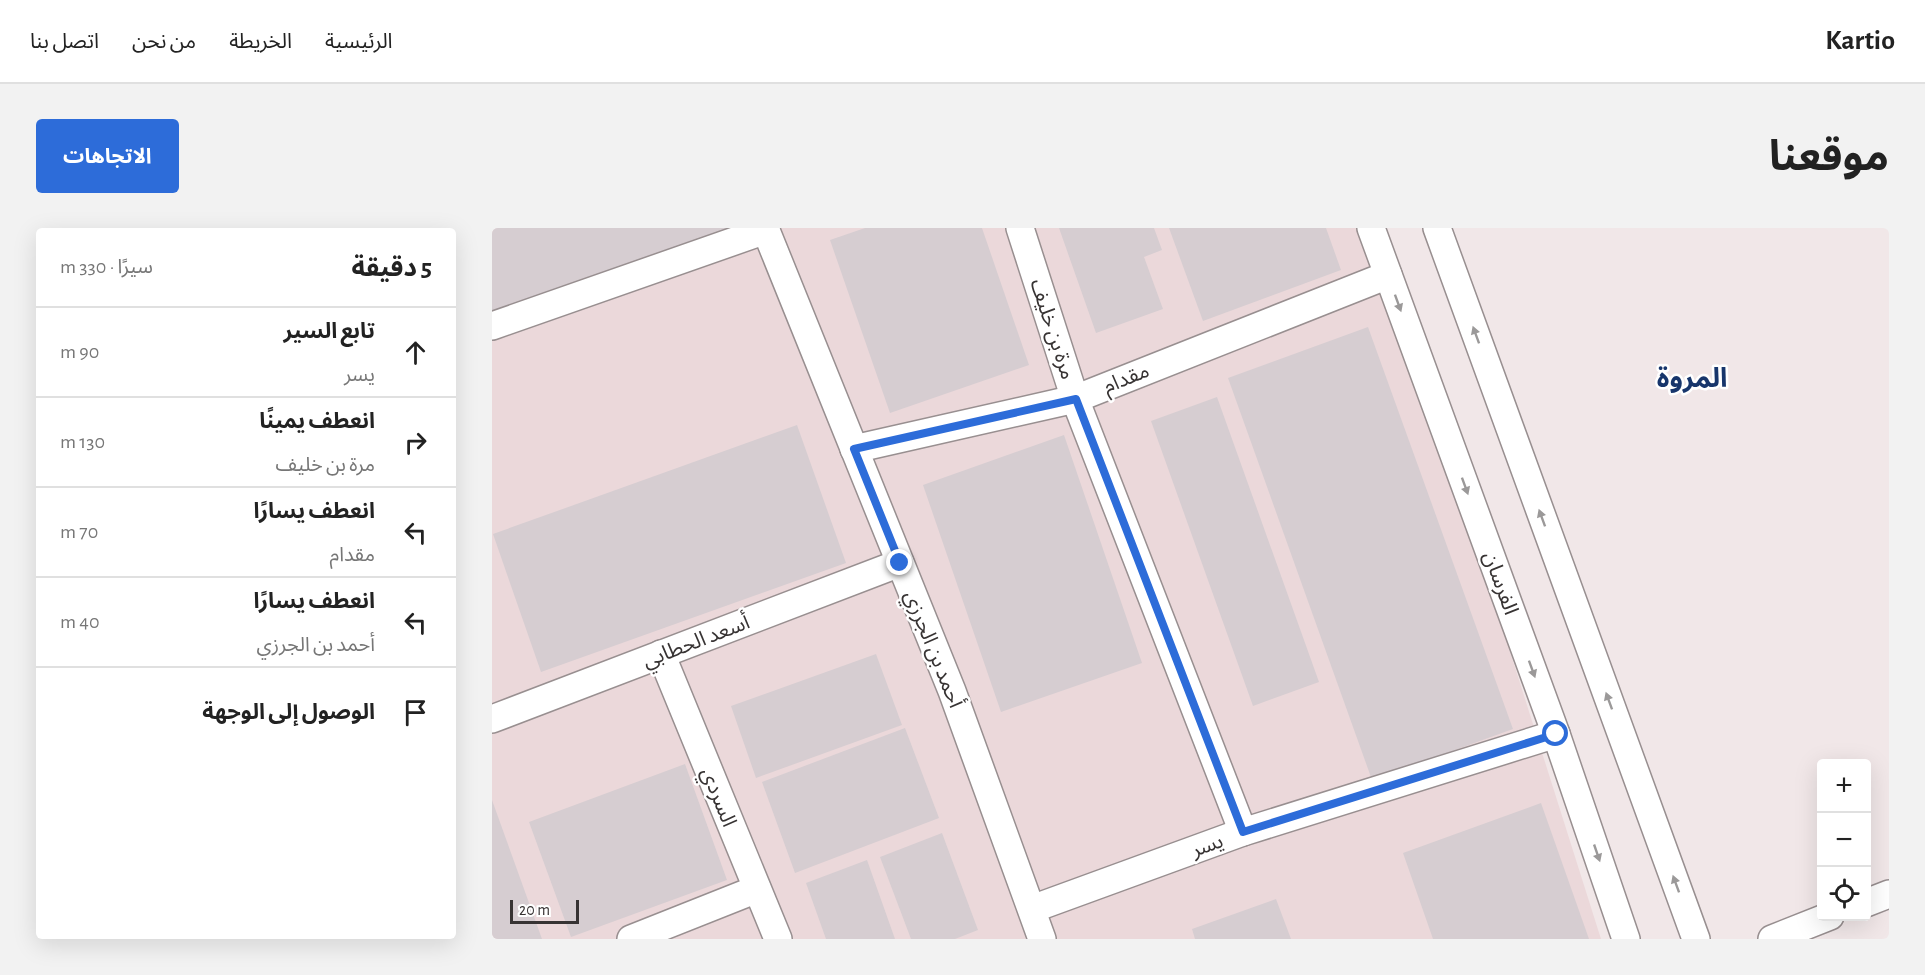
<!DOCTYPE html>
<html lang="ar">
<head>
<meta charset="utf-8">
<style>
  :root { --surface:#fff; --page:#f2f2f2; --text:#222; --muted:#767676; --line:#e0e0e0; --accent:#2d6cd9 }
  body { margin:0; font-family:"Alegreya Sans","Noto Sans Arabic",sans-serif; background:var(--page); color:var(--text); direction:rtl }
  .controls { position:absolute; right:18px; bottom:18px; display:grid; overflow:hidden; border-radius:6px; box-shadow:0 6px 24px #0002 }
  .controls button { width:54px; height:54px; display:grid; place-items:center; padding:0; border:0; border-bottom:2px solid var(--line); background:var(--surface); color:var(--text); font:30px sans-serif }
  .scale { position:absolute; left:18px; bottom:15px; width:69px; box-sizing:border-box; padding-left:6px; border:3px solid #373333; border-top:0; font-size:16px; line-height:21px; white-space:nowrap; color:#373333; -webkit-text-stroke:4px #fff; paint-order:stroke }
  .stop { position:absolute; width:18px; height:18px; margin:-14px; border:4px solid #2d6cd9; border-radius:50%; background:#fff }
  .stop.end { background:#2d6cd9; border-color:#fff; box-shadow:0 2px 6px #0008 }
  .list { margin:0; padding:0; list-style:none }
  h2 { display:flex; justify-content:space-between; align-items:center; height:78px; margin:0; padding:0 24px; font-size:26px }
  h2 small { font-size:20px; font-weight:400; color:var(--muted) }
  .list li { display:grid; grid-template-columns:39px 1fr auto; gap:18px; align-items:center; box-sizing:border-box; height:90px; padding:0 24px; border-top:2px solid var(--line) }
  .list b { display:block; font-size:22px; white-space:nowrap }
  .list p { margin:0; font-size:20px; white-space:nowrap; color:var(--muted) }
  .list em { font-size:20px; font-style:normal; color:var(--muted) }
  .icon { flex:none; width:33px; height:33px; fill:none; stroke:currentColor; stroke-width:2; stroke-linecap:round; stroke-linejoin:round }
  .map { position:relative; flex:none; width:1397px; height:711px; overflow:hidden; direction:ltr; border-radius:6px }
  header { display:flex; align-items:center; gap:36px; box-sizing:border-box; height:84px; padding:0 30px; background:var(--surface); border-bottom:2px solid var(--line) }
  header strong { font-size:28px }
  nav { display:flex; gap:33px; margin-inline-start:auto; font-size:21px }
  .intro { display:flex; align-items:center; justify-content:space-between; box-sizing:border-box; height:144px; padding:0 36px }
  h1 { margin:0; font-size:42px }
  .button { padding:15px 27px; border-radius:6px; background:var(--accent); color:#fff; font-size:21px; font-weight:700 }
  main { display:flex; gap:36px; padding:0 36px }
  aside { flex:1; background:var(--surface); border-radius:6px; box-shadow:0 6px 24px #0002 }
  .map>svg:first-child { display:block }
  .built { fill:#ebd8da }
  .building { fill:#d6cdd1 }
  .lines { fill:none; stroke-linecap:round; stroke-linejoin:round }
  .minor-casing { stroke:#988f90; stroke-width:30 }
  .minor { stroke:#fff; stroke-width:27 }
  .oneway { fill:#9b9999 }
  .route { stroke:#2d6cd9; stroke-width:8 }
  .labels { text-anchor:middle; stroke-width:5; stroke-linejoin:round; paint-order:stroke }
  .street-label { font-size:21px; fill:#373333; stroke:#fff }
  .district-label { font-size:27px; font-weight:bold; fill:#17356b; stroke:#fff }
</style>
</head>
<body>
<header>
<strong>Kartio</strong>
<nav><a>الرئيسية</a><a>الخريطة</a><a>من نحن</a><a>اتصل بنا</a></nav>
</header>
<div class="intro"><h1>موقعنا</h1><a class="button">الاتجاهات</a></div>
<main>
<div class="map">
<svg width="1397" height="711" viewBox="0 0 1397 711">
  <rect width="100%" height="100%" fill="#f1e7e8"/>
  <!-- built -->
  <polygon class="built" points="0,0 884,0 1109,711 0,711"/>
  <!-- building -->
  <g class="building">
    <polygon points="0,0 234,0 237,8 0,92"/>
    <polygon points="373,0 490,0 537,137 398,185 338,12"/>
    <polygon points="567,0 662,0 670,22 652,29 671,81 604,105"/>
    <polygon points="677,0 834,0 849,42 711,93"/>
    <polygon points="876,99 1021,501 880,552 736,150"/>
    <polygon points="725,169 827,454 761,478 659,193"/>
    <polygon points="305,197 354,335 49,444 1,306"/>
    <polygon points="572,207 650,435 509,484 431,257"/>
    <polygon points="384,426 410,497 264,550 239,478"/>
    <polygon points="413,500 447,590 303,645 270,554"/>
    <polygon points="193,536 235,652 79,709 37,594"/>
    <polygon points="0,572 50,711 0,711"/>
    <polygon points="1049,575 1097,711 941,711 911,625"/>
    <polygon points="450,605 486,702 463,711 419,711 388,629"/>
    <polygon points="375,632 403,711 334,711 314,655"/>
    <polygon points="784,671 799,711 703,711 700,701"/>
  </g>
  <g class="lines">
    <defs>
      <g id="minor">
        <polyline points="273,0 460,463 550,711"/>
        <polyline points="528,0 583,171 751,604"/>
        <polyline points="879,0 1064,506 1134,711"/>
        <polyline points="945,0 1204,711"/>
        <polyline points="0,98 274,2"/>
        <polyline points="362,221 583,171 896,47"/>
        <polyline points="169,426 286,711"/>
        <polyline points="0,491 408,335"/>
        <polyline points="1374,675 1397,666"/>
        <polyline points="540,681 751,604 1064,506"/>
        <polyline points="139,711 265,661"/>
        <polyline points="1280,711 1338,688"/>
      </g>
    </defs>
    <!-- minor casing -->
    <use href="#minor" class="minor-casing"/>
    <!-- minor -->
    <use href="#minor" class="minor"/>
  </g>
  <!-- one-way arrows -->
  <defs><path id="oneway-solid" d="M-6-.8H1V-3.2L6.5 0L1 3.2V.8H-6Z" transform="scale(1.5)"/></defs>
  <g class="oneway">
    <use href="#oneway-solid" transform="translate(906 75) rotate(70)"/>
    <use href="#oneway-solid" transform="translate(984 107) rotate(-110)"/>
    <use href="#oneway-solid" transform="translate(973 258) rotate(70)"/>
    <use href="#oneway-solid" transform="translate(1050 290) rotate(-110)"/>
    <use href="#oneway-solid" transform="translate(1040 441) rotate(70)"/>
    <use href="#oneway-solid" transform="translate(1117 473) rotate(-110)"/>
    <use href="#oneway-solid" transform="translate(1105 625) rotate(71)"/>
    <use href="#oneway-solid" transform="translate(1184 656) rotate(-110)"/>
  </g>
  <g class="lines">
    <!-- route -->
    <polyline class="route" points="408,335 362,221 584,171 751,604 1064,506"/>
  </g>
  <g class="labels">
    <!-- street labels -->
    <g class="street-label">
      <text transform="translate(561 101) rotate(72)" y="7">مرة بن خليف</text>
      <text transform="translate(634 150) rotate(-22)" y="7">مقدام</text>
      <text transform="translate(1009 355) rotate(70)" y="7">الفرسان</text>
      <text transform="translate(204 413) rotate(-21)" y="7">أسعد الحطابي</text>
      <text transform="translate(442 421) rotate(68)" y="7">أحمد بن الجرزي</text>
      <text transform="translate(227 569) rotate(68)" y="7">السردي</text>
      <text transform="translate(715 617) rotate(-20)" y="7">يسر</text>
    </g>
    <!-- district labels -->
    <g class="district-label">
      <text x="1200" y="159">المروة</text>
    </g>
  </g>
</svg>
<div class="controls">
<button>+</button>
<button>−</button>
<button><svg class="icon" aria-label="locate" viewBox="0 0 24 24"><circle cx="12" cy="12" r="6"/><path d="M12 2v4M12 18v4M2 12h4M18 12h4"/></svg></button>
</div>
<div class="scale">20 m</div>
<div class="stop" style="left:1064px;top:506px"></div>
<div class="stop end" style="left:408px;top:335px"></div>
</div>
<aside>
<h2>5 دقيقة<small>سيرًا · 330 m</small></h2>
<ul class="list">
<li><svg class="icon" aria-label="ahead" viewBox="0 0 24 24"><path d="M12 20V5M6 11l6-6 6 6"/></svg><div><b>تابع السير</b><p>يسر</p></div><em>90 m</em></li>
<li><svg class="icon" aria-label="right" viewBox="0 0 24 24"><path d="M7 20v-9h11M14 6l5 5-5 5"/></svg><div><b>انعطف يمينًا</b><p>مرة بن خليف</p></div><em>130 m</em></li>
<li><svg class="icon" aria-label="left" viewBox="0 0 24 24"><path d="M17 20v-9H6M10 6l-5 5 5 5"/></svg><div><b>انعطف يسارًا</b><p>مقدام</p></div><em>70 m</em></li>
<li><svg class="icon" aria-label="left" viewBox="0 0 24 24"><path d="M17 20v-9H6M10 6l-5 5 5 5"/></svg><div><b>انعطف يسارًا</b><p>أحمد بن الجرزي</p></div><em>40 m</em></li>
<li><svg class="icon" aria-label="arrive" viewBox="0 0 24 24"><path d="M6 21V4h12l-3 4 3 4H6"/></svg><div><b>الوصول إلى الوجهة</b></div></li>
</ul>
</aside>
</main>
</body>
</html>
